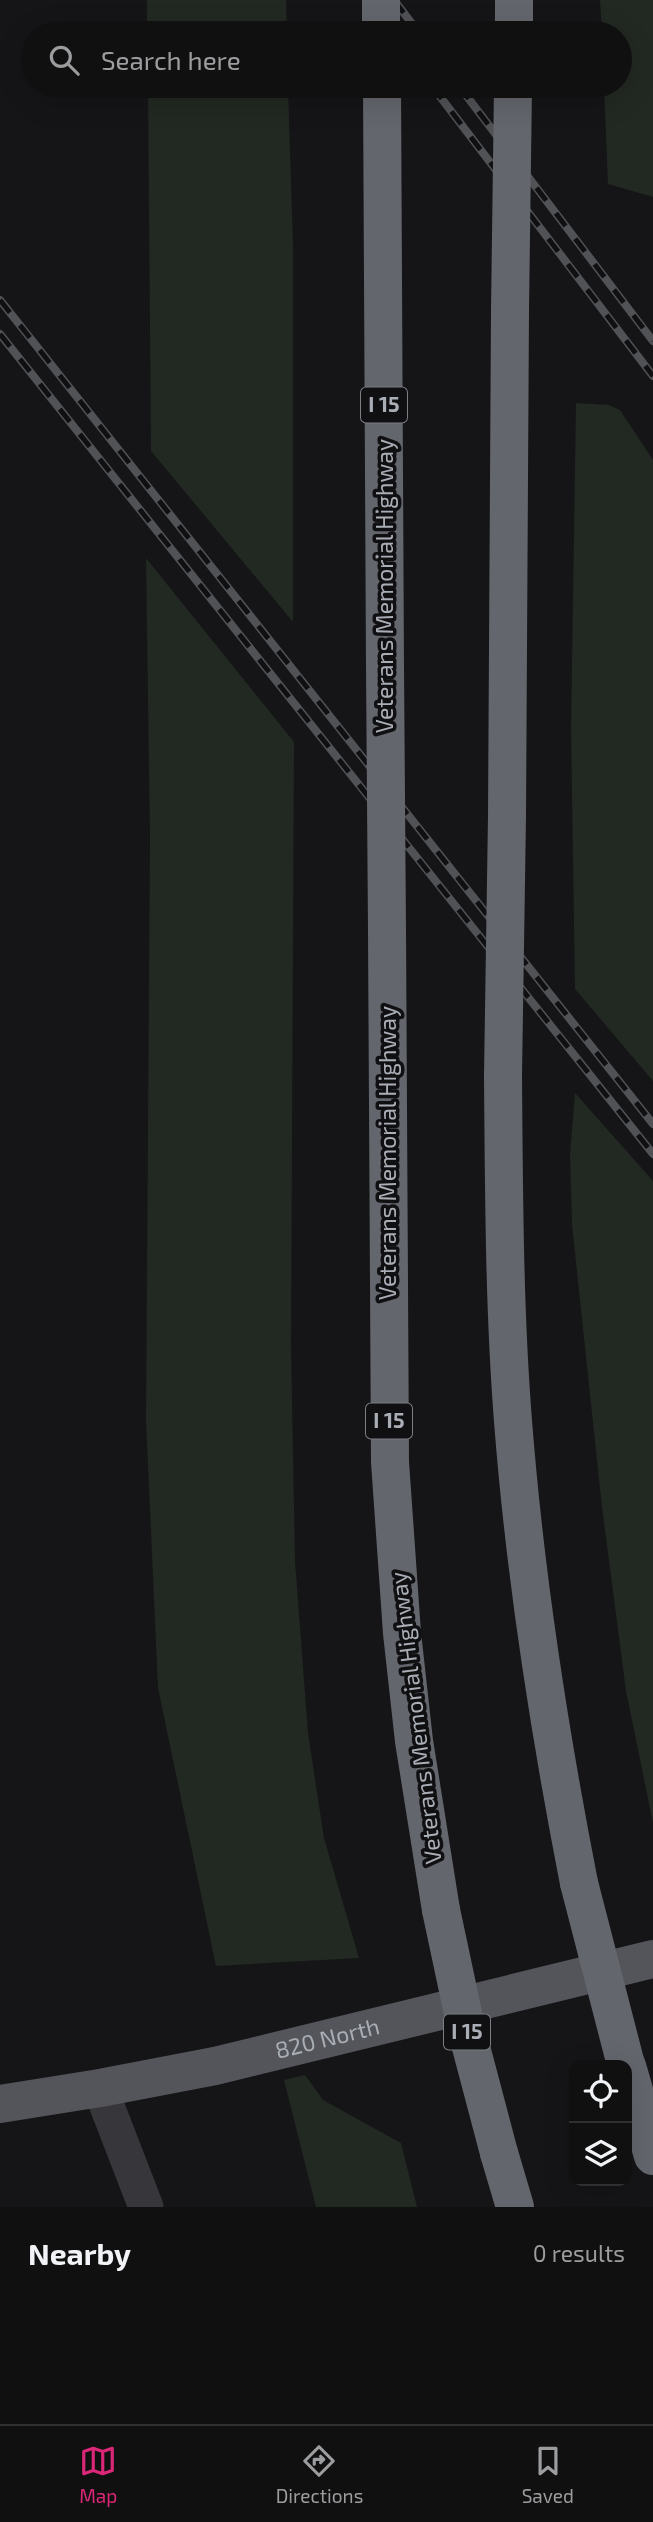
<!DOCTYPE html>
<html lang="en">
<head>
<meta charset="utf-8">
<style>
  :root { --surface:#101011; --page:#1e1e1f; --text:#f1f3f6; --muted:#9c9d9f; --line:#303031; --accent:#db2777 }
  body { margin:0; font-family:"Exo 2",sans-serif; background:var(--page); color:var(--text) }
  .controls { position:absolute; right:21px; bottom:21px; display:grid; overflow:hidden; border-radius:14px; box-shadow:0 7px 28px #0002 }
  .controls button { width:63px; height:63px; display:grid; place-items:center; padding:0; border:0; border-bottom:2px solid var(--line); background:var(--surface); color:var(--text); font:35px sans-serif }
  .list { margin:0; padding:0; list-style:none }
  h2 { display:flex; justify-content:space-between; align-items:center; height:91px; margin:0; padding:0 28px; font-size:30px }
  h2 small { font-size:23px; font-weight:400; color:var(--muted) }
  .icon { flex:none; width:38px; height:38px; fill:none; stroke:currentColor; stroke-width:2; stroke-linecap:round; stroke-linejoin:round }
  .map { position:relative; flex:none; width:653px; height:2207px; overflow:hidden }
  .search { position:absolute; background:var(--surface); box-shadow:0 7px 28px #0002; left:21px; right:21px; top:21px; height:77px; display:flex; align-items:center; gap:18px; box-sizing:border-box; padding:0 24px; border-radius:38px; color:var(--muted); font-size:26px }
  .sheet { height:217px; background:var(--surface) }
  nav { display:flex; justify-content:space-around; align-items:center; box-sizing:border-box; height:98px; border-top:2px solid var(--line); background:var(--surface); font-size:19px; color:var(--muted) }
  nav a { display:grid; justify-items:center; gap:4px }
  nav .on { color:var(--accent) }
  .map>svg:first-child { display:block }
  .green { fill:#222822 }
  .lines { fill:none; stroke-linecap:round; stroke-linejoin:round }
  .minor { stroke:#37373b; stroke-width:35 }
  .major { stroke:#53555a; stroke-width:38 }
  .highway { stroke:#63666c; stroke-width:38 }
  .rail-casing { stroke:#505256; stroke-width:8 }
  .rail { stroke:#101012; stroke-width:5; stroke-dasharray:16; stroke-linecap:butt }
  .highway-bridge { stroke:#63666c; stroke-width:38 }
  .labels { text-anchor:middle; stroke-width:7; stroke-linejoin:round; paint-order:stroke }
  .shield { fill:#101012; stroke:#7b7e84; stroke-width:2 }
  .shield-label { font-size:21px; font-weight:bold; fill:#a9adb5 }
  .street-label { font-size:23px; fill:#a9adb5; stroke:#101012 }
</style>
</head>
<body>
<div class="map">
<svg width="653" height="2207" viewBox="0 0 653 2207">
  <rect width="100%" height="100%" fill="#151517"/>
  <!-- green -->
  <g class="green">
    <polygon points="147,0 286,0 287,33 147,33"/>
    <polygon points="600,0 653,0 653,197 608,184 604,86 620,86 620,33 602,33"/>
    <polygon points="148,86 288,86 293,247 293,622 151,451"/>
    <polygon points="576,403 609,405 620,410 653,460 653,1081 575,989 571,729"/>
    <polygon points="146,558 294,742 291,1346 295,1561 308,1733 324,1838 359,1958 216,1966 158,1688 146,1420 150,837"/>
    <polygon points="575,1093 653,1181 653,1823 626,1691 602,1507 572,1225 570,1154"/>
    <polygon points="305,2075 323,2100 401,2143 417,2207 316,2207 284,2080"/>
  </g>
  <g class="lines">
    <!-- minor -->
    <polyline class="minor" points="100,2088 146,2207"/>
    <!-- major -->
    <path class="major" id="s1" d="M0 2104 100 2088 215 2066 653 1959"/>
    <!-- highway -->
    <g class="highway">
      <polyline points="514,33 514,0"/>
      <polyline points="382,86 385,667"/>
      <polyline points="507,816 510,311"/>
      <polyline points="387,930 390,1462 402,1633 414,1741 441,1910"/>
      <path d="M503 1076C504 1191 504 1306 513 1421 525 1576 549 1730 579 1883"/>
      <polyline points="627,2066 653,2156"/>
      <polyline points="499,2153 515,2207"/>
    </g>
    <defs>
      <g id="rail">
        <polyline points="366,0 392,33"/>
        <polyline points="394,0 419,33"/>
        <polyline points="432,86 653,376"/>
        <polyline points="459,86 653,341"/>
        <polyline points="0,300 653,1124"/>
        <polyline points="0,334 653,1154"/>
      </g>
    </defs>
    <!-- rail casing -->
    <use href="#rail" class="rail-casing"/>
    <!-- rail -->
    <use href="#rail" class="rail"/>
    <!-- highway-bridge -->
    <g class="highway-bridge">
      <polyline points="381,0 381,33"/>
      <polyline points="510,311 513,86"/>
      <polyline points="385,667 387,930"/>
      <polyline points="503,1076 507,816"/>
      <polyline points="579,1883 626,2065"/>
      <polyline points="441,1910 467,2032 499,2153"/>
    </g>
  </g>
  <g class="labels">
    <!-- shield labels -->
    <g class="shield">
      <rect x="361" y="387.5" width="46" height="35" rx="5"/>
      <rect x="366" y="1403.5" width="46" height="35" rx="5"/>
      <rect x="444" y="2014.5" width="46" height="35" rx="5"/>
    </g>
    <g class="shield-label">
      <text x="384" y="412">I 15</text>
      <text x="389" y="1428">I 15</text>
      <text x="467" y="2039">I 15</text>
    </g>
    <!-- street labels -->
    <g class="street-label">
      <text transform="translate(385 586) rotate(-90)" y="8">Veterans Memorial Highway</text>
      <text transform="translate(388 1153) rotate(-90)" y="8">Veterans Memorial Highway</text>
      <text transform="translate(416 1718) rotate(-97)" y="8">Veterans Memorial Highway</text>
      <text dy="8" stroke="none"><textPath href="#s1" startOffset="334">820 North</textPath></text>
    </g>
  </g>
</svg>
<div class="controls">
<button><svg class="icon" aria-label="locate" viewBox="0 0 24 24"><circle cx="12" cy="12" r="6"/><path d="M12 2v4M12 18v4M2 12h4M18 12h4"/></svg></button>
<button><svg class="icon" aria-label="layers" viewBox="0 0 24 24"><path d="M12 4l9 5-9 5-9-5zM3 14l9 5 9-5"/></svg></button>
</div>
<div class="search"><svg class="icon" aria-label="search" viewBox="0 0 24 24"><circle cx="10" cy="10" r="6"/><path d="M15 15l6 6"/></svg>Search here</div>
</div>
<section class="sheet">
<h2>Nearby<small>0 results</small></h2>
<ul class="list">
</ul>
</section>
<nav>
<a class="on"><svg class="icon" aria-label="map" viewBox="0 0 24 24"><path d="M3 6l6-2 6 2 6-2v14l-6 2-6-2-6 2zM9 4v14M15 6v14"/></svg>Map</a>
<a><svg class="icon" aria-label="directions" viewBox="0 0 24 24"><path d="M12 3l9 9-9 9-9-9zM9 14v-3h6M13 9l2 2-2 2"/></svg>Directions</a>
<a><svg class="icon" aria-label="saved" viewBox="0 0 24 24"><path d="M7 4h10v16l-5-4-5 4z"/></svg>Saved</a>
</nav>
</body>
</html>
